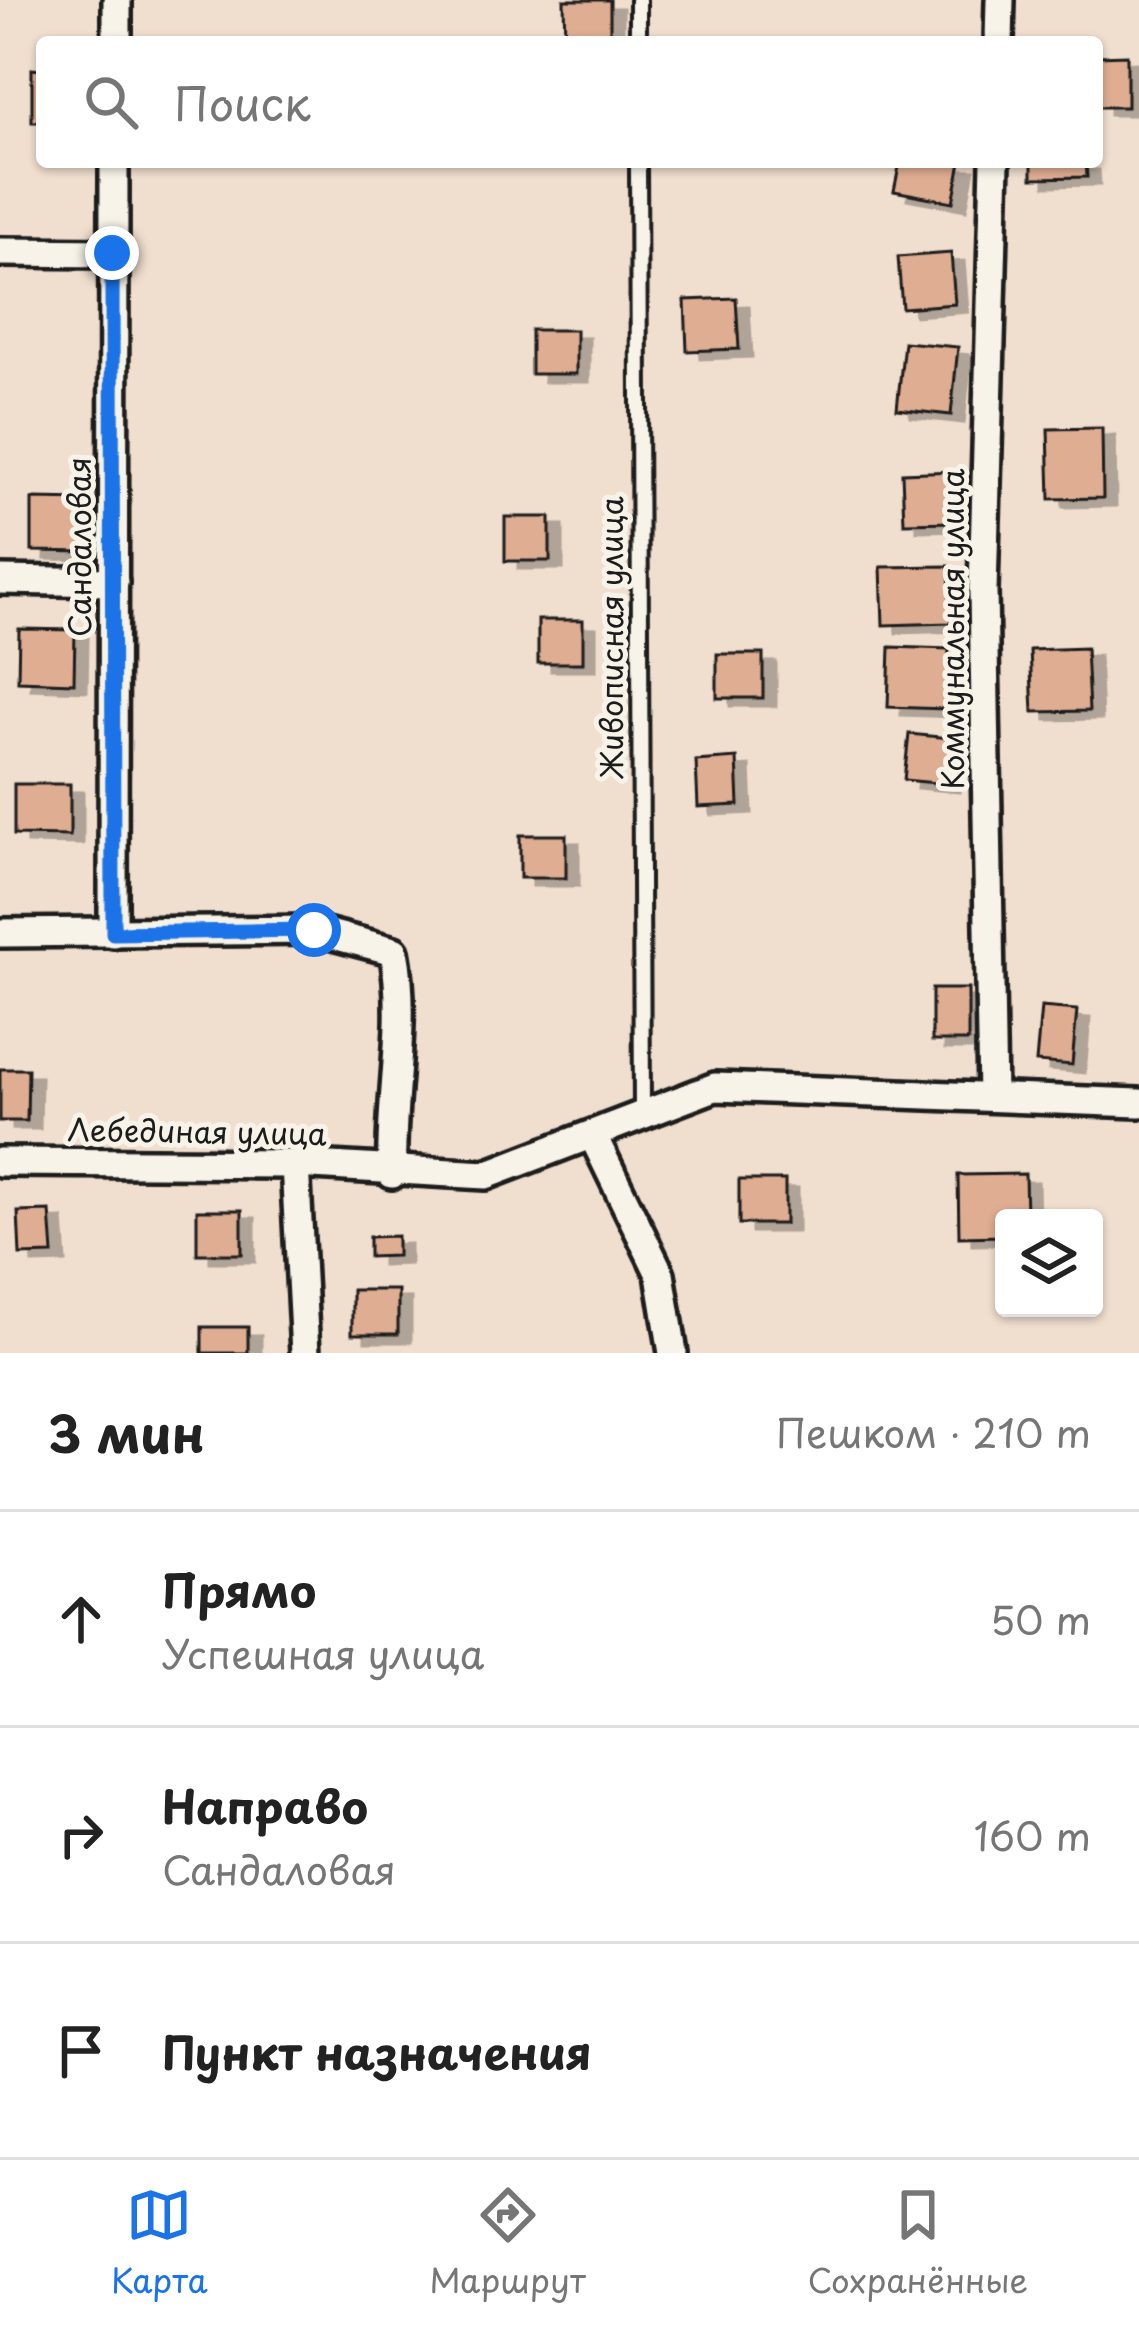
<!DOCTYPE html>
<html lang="ru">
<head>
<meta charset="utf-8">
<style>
  :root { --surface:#fff; --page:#f2f2f2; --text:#222; --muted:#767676; --line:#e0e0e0; --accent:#1a73e8 }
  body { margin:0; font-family:"Playpen Sans",sans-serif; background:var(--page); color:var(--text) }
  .controls { position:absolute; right:36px; bottom:36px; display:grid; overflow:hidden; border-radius:12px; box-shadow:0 3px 9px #0004 }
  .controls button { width:108px; height:108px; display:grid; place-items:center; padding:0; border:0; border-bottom:3px solid var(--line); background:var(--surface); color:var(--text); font:60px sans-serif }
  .stop { position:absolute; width:36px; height:36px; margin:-27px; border:9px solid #1a73e8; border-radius:50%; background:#fff }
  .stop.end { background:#1a73e8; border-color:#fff; box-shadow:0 3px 12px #0008 }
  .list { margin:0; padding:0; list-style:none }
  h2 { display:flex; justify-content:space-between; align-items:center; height:156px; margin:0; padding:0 48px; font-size:51px }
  h2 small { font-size:39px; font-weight:400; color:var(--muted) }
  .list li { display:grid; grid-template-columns:78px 1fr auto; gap:36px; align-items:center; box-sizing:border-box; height:216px; padding:0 48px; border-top:3px solid var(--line) }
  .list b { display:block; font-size:45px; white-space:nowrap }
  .list p { margin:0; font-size:39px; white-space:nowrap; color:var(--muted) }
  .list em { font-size:39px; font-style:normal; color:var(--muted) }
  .icon { flex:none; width:66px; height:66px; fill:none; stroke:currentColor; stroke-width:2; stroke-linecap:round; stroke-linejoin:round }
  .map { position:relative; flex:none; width:1139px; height:1353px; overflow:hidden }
  .search { position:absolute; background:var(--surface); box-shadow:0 3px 9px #0004; left:36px; right:36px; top:36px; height:132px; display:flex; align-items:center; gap:30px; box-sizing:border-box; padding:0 42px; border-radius:12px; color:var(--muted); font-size:45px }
  .sheet { height:804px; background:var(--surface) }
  nav { display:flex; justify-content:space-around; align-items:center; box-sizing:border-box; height:168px; border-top:3px solid var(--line); background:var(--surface); font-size:33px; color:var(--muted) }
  nav a { display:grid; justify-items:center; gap:6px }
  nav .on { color:var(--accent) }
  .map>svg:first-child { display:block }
  .building { fill:#dfad92; stroke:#1c1c1c; stroke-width:3; filter:url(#shadow) }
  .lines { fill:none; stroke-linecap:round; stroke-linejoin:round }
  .service-casing { stroke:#1c1c1c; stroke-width:22 }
  .minor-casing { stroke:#1c1c1c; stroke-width:36 }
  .service { stroke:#f7f3e8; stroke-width:14 }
  .minor { stroke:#f7f3e8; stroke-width:27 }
  .route { stroke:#1a73e8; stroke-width:15 }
  .labels { text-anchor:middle; stroke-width:10; stroke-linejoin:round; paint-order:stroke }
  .street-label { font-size:30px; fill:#1c1c1c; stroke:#f7f3e8 }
</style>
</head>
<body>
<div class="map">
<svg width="1139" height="1353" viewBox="0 0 1139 1353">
  <defs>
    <filter id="shadow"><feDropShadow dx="13" dy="8" stdDeviation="0" flood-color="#0004"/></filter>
  </defs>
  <rect width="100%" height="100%" fill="#f0dece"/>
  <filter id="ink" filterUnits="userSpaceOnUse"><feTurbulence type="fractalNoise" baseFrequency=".00833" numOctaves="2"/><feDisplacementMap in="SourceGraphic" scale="24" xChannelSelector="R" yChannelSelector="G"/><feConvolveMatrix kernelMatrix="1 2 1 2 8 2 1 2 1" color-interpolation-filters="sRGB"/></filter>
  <g filter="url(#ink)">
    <!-- building -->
    <g class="building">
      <polygon points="564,0 610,0 610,42 565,42"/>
      <polygon points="1127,55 1127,107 1097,107 1097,56"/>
      <polygon points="32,69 42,70 42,122 32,122"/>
      <polygon points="900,162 961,162 953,202 894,191"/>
      <polygon points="1032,162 1086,162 1087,177 1032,178"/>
      <polygon points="951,253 955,304 902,308 898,257"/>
      <polygon points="736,298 739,349 687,351 685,300"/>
      <rect x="531" y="330" width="45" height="44"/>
      <polygon points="904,342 958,347 951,415 897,409"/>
      <polygon points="1102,428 1103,498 1050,499 1048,429"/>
      <polygon points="955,471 956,522 904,523 902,473"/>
      <polygon points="32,499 88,500 88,552 32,551"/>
      <rect x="505" y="517" width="45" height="44"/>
      <polygon points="949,566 951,623 883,625 881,567"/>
      <rect x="538" y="620" width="45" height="43"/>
      <polygon points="19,629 75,630 74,683 18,681"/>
      <polygon points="890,647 949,649 946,709 888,707"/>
      <polygon points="1086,648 1089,711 1033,712 1030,650"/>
      <rect x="717" y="654" width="46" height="44"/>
      <polygon points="909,734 951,738 947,784 904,780"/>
      <polygon points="737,758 739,805 698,807 696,761"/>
      <polygon points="14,784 70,784 70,836 14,835"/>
      <rect x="520" y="835" width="46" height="43"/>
      <rect x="932" y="989" width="36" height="52"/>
      <polygon points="1041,1007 1077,1010 1072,1065 1036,1062"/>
      <polygon points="0,1069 28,1069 27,1121 0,1121"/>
      <polygon points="1025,1174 1026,1218 1004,1218 1004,1236 959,1237 958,1175"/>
      <rect x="739" y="1180" width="46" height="44"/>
      <rect x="197" y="1210" width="45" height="44"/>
      <polygon points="50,1211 53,1254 20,1255 18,1212"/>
      <polygon points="397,1236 397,1256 369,1257 369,1237"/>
      <rect x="352" y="1290" width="46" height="44"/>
      <rect x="202" y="1327" width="46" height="26"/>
    </g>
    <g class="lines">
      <defs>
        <g id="service">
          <polyline points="638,0 638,42"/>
          <polyline points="638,162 642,1113"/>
        </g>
        <g id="minor">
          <polyline points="117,42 117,0"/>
          <polyline points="999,42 1000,0"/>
          <polyline points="0,252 112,253"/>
          <polyline points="0,580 114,582"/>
          <path d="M0 933 314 930 394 951C408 1024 389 1098 392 1174"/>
          <polyline points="113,933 114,162"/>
          <polyline points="992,1097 983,591 995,162"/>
          <polyline points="594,1138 660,1274 673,1353"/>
          <polyline points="0,1162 295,1164 486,1175 715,1087 1139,1103"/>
          <polyline points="295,1164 305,1353"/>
        </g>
      </defs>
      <!-- service casing -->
      <use href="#service" class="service-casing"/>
      <!-- minor casing -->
      <use href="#minor" class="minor-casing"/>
      <!-- service -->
      <use href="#service" class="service"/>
      <!-- minor -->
      <use href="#minor" class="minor"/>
    </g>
  </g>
  <g class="lines" filter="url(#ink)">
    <!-- route -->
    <polyline class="route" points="112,253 113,933 314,930"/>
  </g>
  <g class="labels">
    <!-- street labels -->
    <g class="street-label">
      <text transform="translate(81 547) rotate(-90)" y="10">Сандаловая</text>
      <text transform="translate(954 629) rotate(-90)" y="10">Коммунальная улица</text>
      <text transform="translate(613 638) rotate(-90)" y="10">Живописная улица</text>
      <text transform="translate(197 1133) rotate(1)" y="10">Лебединая улица</text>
    </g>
  </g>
</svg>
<div class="controls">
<button><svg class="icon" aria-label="layers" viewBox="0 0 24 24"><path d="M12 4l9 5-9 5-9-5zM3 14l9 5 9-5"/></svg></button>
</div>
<div class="stop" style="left:314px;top:930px"></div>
<div class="stop end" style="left:112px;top:253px"></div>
<div class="search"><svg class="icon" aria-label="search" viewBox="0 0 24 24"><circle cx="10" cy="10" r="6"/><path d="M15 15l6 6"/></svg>Поиск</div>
</div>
<section class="sheet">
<h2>3 мин<small>Пешком · 210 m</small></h2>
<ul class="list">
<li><svg class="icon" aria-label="ahead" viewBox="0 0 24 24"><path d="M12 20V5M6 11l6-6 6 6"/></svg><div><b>Прямо</b><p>Успешная улица</p></div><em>50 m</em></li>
<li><svg class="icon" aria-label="right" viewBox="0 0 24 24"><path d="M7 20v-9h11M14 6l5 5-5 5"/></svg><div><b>Направо</b><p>Сандаловая</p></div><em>160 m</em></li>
<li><svg class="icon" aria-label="arrive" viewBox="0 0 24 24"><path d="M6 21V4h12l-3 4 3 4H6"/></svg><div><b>Пункт назначения</b></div></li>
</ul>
</section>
<nav>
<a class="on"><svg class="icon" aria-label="map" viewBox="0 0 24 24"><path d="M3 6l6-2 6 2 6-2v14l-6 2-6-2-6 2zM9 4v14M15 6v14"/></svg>Карта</a>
<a><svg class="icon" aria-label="directions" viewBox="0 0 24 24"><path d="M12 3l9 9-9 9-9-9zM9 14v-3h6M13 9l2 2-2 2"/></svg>Маршрут</a>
<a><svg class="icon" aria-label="saved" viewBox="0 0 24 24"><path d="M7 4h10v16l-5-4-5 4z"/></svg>Сохранённые</a>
</nav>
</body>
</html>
